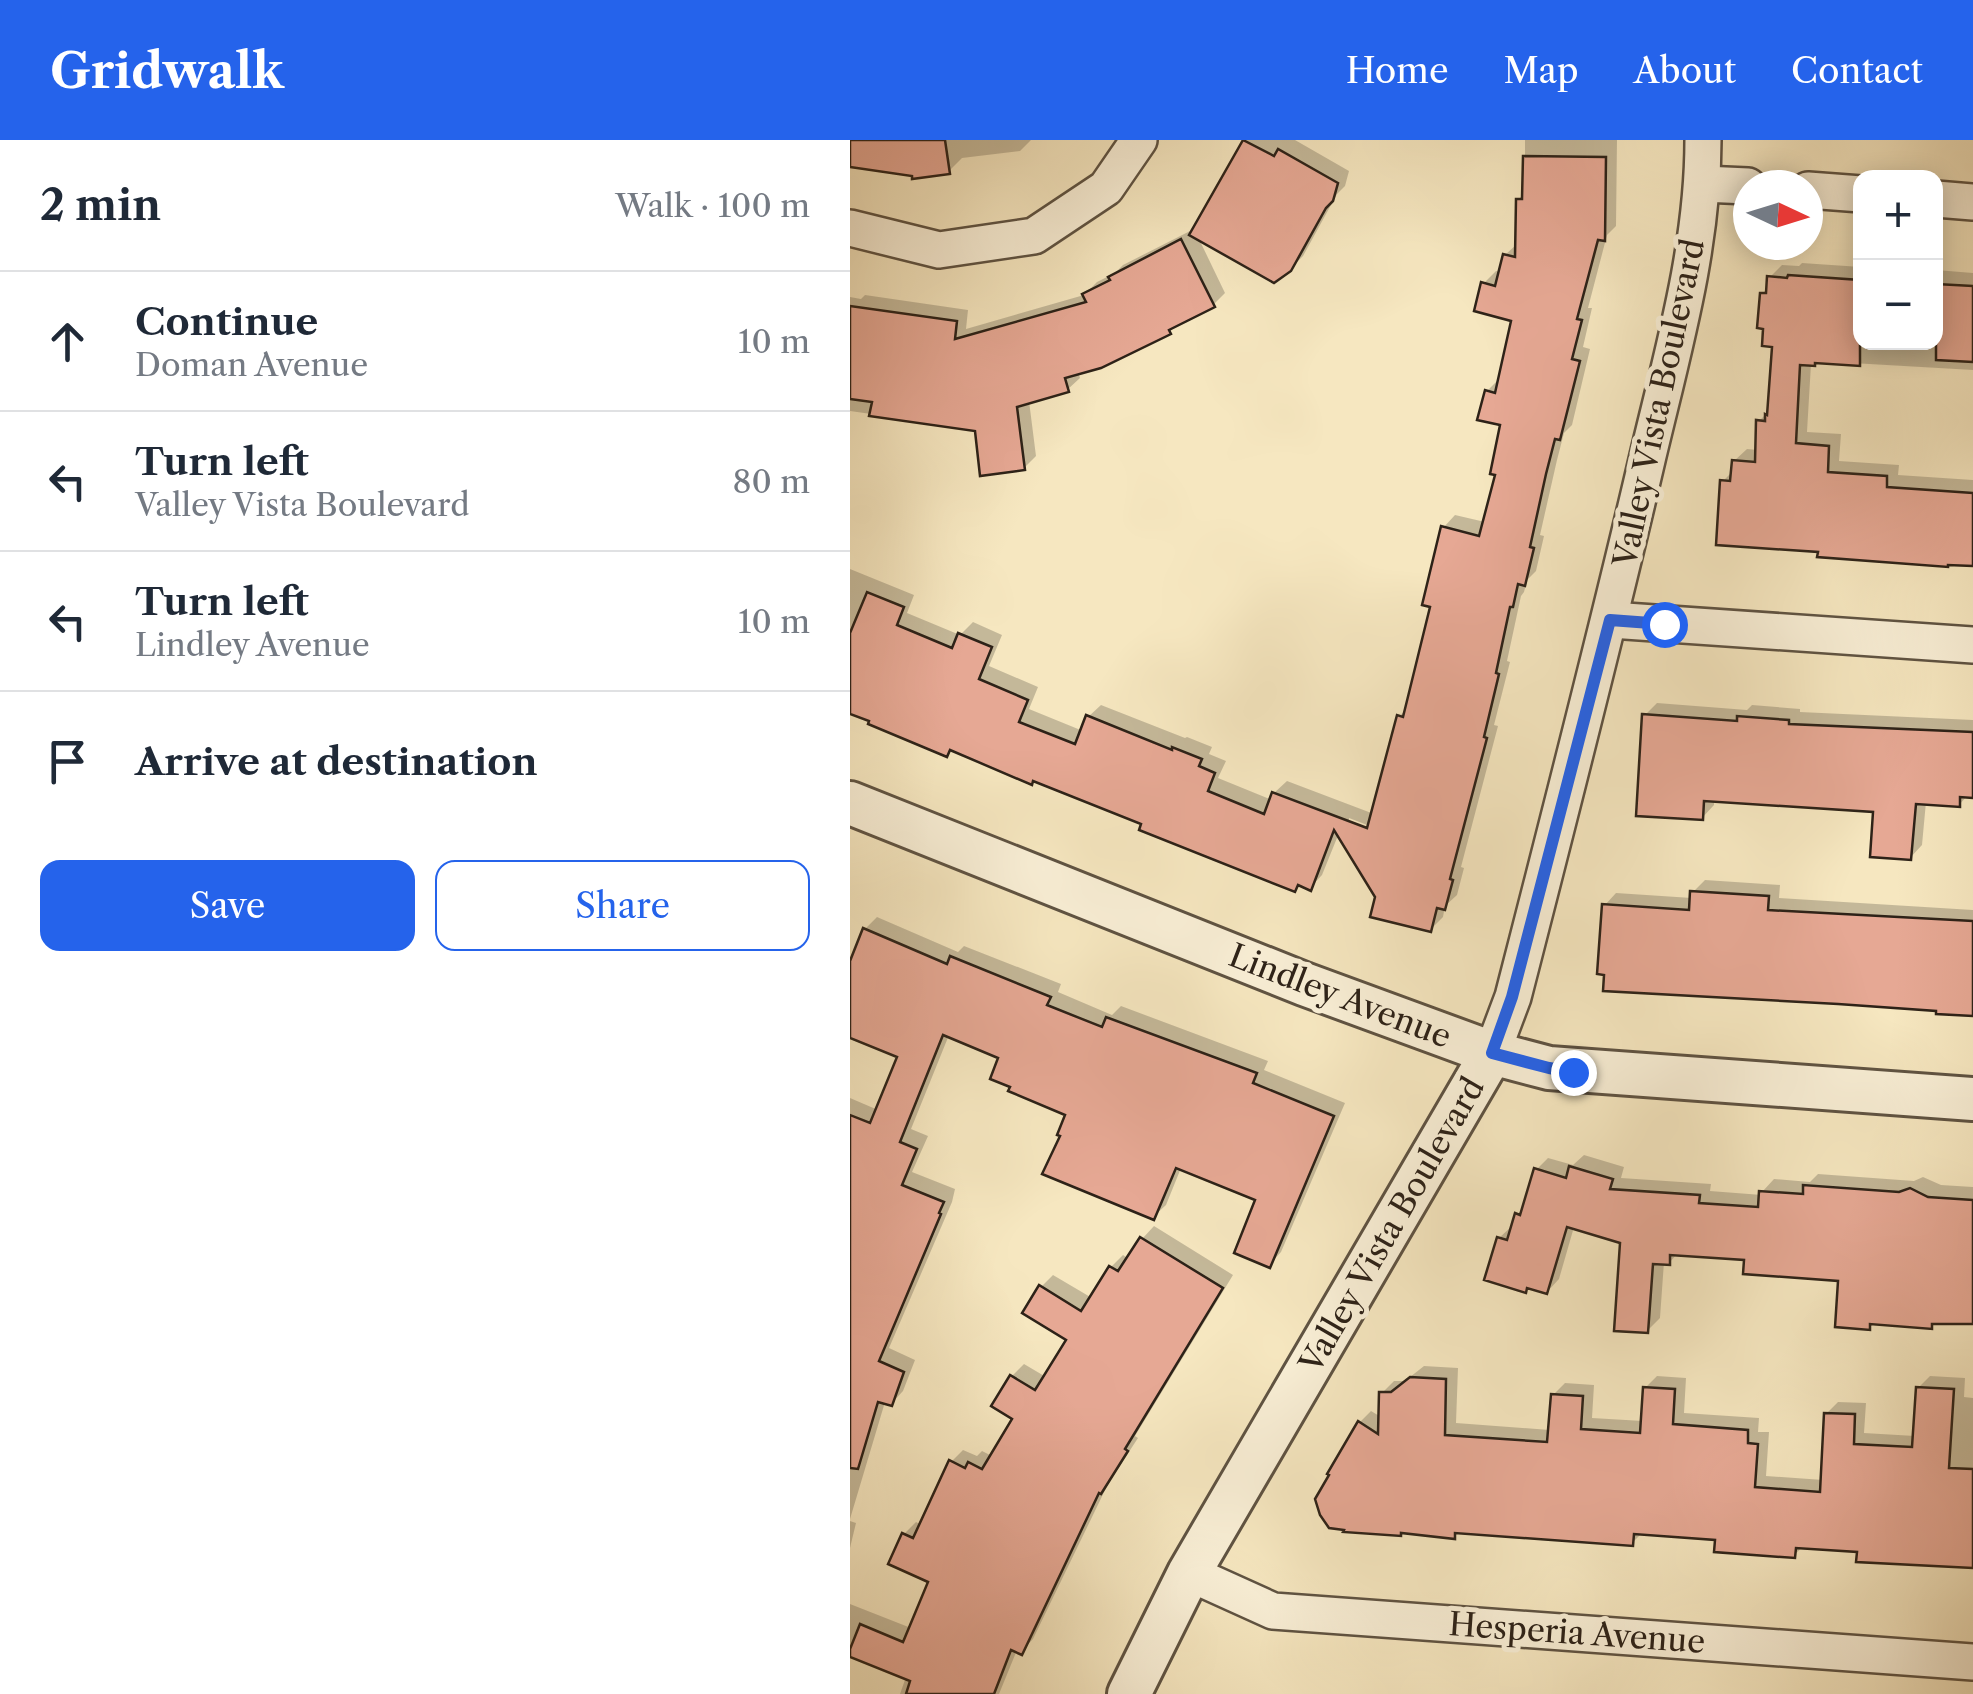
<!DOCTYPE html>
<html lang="en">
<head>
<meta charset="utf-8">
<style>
  :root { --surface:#fff; --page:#f2f2f3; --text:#1f2937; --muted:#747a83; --line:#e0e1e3; --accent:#2563eb }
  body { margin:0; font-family:"Libre Caslon Text",serif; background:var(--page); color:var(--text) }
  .controls { position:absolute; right:30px; top:30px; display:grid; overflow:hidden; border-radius:20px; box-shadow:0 5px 25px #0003 }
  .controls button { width:90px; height:90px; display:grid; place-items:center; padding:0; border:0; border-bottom:2px solid var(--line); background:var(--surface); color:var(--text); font:50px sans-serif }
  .compass { position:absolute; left:883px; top:30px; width:90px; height:90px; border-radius:50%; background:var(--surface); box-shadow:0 5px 25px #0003; rotate:94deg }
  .stop { position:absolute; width:30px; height:30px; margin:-22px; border:8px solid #2563eb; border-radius:50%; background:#fff }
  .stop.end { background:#2563eb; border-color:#fff; box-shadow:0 2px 10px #0008 }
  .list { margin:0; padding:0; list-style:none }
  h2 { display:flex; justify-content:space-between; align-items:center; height:130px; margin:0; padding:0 40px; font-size:42px }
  h2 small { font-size:32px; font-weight:400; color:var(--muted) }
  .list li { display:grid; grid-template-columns:65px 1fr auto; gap:30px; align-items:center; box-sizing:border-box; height:140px; padding:0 40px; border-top:2px solid var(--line) }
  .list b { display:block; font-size:38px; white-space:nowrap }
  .list p { margin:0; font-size:32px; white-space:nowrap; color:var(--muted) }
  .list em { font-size:32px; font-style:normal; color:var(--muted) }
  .actions { display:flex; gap:20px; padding:30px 40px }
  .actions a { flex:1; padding:22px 0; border:2px solid var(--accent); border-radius:20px; text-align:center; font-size:35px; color:var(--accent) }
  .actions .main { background:var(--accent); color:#fff }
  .icon { flex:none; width:55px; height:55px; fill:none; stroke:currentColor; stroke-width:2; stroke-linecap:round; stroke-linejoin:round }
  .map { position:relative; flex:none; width:1123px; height:1554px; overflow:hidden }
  header { display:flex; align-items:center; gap:60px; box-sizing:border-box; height:140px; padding:0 50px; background:var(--accent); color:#fff }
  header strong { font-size:48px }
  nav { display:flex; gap:55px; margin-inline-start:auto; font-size:35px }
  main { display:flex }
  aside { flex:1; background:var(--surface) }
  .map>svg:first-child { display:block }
  .shadow { fill:#0003; fill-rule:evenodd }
  .building { fill:#e6a894; stroke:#2d2218; stroke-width:2.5 }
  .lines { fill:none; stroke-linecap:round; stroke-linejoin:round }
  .minor-casing { stroke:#5f5342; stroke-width:40 }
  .tertiary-casing { stroke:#5f5342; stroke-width:48 }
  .minor { stroke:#f9efd6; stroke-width:35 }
  .tertiary { stroke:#f9efd6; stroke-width:42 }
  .route { stroke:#2563eb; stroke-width:12 }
  .labels { text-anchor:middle; stroke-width:10; stroke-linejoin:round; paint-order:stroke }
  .street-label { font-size:32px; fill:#2d2218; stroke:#f9efd6 }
</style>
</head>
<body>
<header>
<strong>Gridwalk</strong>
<nav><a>Home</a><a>Map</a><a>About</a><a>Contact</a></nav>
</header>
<main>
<aside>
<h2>2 min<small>Walk · 100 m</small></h2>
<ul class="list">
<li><svg class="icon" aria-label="ahead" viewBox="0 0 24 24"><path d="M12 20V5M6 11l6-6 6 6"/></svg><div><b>Continue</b><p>Doman Avenue</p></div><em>10 m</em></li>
<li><svg class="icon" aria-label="left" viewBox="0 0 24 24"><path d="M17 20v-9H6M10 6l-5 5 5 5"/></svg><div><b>Turn left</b><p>Valley Vista Boulevard</p></div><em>80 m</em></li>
<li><svg class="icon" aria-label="left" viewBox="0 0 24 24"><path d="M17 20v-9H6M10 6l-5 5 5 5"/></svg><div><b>Turn left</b><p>Lindley Avenue</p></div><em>10 m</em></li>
<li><svg class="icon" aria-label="arrive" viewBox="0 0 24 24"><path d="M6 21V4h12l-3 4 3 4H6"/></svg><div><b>Arrive at destination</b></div></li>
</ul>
<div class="actions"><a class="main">Save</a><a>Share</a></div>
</aside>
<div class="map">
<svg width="1123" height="1554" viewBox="0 0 1123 1554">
  <rect width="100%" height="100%" fill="#f6e7c0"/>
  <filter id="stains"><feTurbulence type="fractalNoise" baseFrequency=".002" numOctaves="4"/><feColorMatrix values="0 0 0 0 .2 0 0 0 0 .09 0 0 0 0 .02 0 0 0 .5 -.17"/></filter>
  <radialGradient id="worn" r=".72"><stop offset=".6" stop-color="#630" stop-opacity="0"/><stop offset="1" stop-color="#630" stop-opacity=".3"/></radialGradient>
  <!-- shadow -->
  <g class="shadow">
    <polygon points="0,0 181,0 170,11 112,18 98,32 64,34 0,25"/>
    <polygon points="396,0 445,0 499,31 495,46 487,54 453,116 440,129 348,97 375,153 363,165 328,183 319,192 228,232 230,238 217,250 179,261 186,316 174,328 127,289 0,271 0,157 11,159 15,155 118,170 116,189 234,155 247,142 265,133 273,125 344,89 345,91"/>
    <path d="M675 0H767L766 86 757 95 738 168H742L733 207 740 209 722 285 714 293 707 320 690 395 694 396 686 431 677 440 674 452 671 456 657 521 660 522 644 585 648 586 611 727 614 728 607 755 595 766 593 777 581 789 527 756 489 693 472 735 460 748 450 744 445 749 295 683 102 609 97 614 0 571V429L64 455 57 473 110 495 123 482 152 495 139 526 188 547 179 569 233 591 238 577 251 565 335 598 337 597 362 607 359 614 376 621 368 638 422 660 424 653 437 641 524 674 549 577 557 568 583 465 593 388 605 375 635 382 648 334 653 284 637 251 649 239 664 179 634 143 646 131 651 132 655 115 668 103V60L675 53ZM499 678 530 690 528 695 499 684Z"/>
    <polygon points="952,123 1011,127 1011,202 1086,202 1086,130 1123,133 1123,230 967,221 961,224 957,292 991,294 989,321 1049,325 1048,335 1123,340 1123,424 970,409 872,342 884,330 884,321 897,309 908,310 909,281 920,270 924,205 912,154 919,147 920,137 932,125 949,126"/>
    <polygon points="807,563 897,570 902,565 950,569 950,572 1123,580 1123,656 1118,655 1109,665 1076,662 1072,705 1060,718 1026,670 864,659 864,665 852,678 795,575"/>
    <polygon points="855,740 930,745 929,758 1123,770 1123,873 1088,872 1089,869 754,766 766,753 842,758 843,752"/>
    <polygon points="27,777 108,812 114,806 211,844 208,852 262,875 271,866 418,921 414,930 495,963 431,1112 419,1125 408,1058 331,1028 316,1065 303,1077 213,995 219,973 152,917 99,895 61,989 78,996 62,1032 105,1049 102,1062 39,1208 65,1220 53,1251 41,1264 35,1262 0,1379 0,958 28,970 49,918 0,899 0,824 15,789"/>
    <polygon points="734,1015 774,1027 771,1038 861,1044 860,1051 912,1055 912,1052 924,1039 960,1042 968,1034 1064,1041 1073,1037 1091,1045 1123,1047 1123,1185 1086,1182 1081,1187 1025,1182 1019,1188 991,1138 896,1118 828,1113 819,1123 814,1122 810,1178 797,1191 773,1102 724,1087 709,1139 697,1152 680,1146 676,1150 649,1098 662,1086 667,1075 675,1067 686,1030 698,1018 723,1025"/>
    <polygon points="304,1086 383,1135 285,1296 288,1298 258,1344 183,1499 171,1512 167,1510 149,1554 50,1554 56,1537 0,1514 0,1464 61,1488 81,1441 54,1394 66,1382 72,1385 101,1322 113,1310 127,1316 132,1311 142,1316 165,1278 162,1236 174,1224 196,1237 219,1200 191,1147 203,1135 242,1158 261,1127 273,1115 279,1119 292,1099"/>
    <polygon points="574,1226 608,1228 606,1283 700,1290 703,1255 715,1243 744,1245 742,1278 793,1281 795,1248 807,1236 836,1238 834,1273 909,1278 908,1292 919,1292 916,1336 973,1340 976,1274 988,1262 1016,1263 1014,1293 1065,1296 1068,1248 1080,1236 1115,1238 1114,1257 1123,1258 1123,1428 1009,1420 1010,1410 954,1406 944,1415 867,1397 793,1392 782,1403 609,1391 604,1396 510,1282 521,1271 531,1277 532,1253 544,1241 555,1241"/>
    <polygon points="0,1381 6,1383 0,1408"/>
  </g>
  <!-- building -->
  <g class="building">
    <polygon points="0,0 95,0 100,34 62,39 62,36 0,27"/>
    <polygon points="393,0 424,16 428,9 488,43 483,61 476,68 441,131 424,143 339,95"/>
    <polygon points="673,16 756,17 755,101 748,100 727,179 732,180 722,219 730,221 710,300 705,299 696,334 680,407 684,408 675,446 668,444 663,467 660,467 646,533 649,534 634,597 637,598 600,739 603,740 595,770 587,768 581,792 520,777 525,757 484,690 461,751 448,745 445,752 289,690 291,684 183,641 182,645 100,610 97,617 18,584 19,581 0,574 0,493 17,452 54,467 47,485 102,508 108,493 142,507 129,539 178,560 169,582 225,604 236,575 322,610 322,607 352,619 349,626 365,633 358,651 414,674 422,652 517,688 547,575 553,577 580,467 572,465 591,386 629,396 645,335 640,334 650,285 627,280 635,250 645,253 661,181 624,171 631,142 645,146 653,114 665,117 666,59 672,59"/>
    <polygon points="331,99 365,167 319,190 321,194 251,228 215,238 219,252 167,267 175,330 130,336 125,291 19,276 22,262 0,259 0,166 107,181 105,199 236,162 232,154 260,140 258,137"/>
    <polygon points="938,135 1010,140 1010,226 965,223 965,226 950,225 946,303 979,306 978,332 1037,336 1037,347 1123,353 1123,426 1098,425 1098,427 967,417 968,412 866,405 870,340 880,341 882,320 905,322 906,280 915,281 915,274 917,275 922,207 912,206 913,189 907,188 910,153 916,153 917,136 937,138"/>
    <polygon points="1086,144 1123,146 1123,222 1086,220"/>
    <polygon points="792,574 887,581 887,576 939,580 939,584 1123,592 1123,658 1110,657 1110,667 1066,664 1061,720 1020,717 1023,672 854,661 853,680 786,676"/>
    <polygon points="840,751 919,756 918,770 1123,781 1123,876 1086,874 1086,871 988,864 753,851 754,835 747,834 752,764 839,770"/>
    <polygon points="13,788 97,824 100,816 201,857 197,865 252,887 256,877 407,933 403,943 484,976 420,1128 384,1113 405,1060 326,1028 304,1080 192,1034 210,996 207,995 215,975 158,951 160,947 140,939 148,918 93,895 50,1002 67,1009 52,1045 94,1062 89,1073 91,1074 29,1221 54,1232 42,1266 28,1262 8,1329 0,1328 0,975 20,983 47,917 0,898 0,821"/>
    <polygon points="719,1026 763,1039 760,1049 850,1055 849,1063 908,1067 909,1051 953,1054 953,1045 1049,1052 1060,1048 1078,1057 1123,1060 1123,1184 1082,1184 1082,1189 1020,1184 1020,1190 985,1187 988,1141 893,1134 894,1120 820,1115 820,1125 803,1124 798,1193 764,1191 770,1103 717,1087 697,1154 677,1148 676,1153 634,1140 647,1097 657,1100 665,1073 670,1075 684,1028 716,1038"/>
    <polygon points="290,1097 373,1148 275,1309 278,1311 251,1354 249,1353 172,1515 161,1510 144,1554 56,1554 60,1541 0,1517 0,1509 10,1484 53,1502 78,1442 38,1424 52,1393 63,1398 99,1320 115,1328 118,1322 132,1329 162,1279 141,1266 160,1235 185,1250 216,1200 172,1173 189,1145 231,1171 259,1126 268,1131"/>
    <polygon points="560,1237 596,1239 595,1295 697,1302 701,1254 733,1256 731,1289 790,1293 793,1247 825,1249 823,1284 898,1290 898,1303 908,1304 905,1347 970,1352 974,1273 1005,1274 1004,1304 1062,1307 1066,1247 1104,1249 1099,1328 1123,1329 1123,1428 1006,1422 1007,1412 946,1408 945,1418 864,1412 865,1400 784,1394 783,1406 605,1393 605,1399 551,1393 551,1396 493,1392 494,1390 479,1388 470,1375 465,1359 479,1335 477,1334 508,1281 528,1294 529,1252 541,1252"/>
  </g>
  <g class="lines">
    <defs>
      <g id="minor">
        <polyline points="853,44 898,46"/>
        <polyline points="958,50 1011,54"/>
        <polyline points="1086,59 1123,62"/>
        <polyline points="0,88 89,110 184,96 256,48 289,0"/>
        <polyline points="761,480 1123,505"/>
        <path d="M642 913 663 857C709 678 755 500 797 320 822 214 853 109 853 0"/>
        <polyline points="339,1433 423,1471 1123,1522"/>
      </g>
      <g id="tertiary">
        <polyline points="0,663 454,844 642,913 699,928 1123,959"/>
        <polyline points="279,1554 339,1433 642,913"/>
      </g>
    </defs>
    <!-- minor casing -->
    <use href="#minor" class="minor-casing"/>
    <!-- tertiary casing -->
    <use href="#tertiary" class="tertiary-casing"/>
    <!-- minor -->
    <use href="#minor" class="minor"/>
    <!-- tertiary -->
    <use href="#tertiary" class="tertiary"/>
  </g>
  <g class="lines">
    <!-- route -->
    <polyline class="route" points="723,932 699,928 642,913 662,857 760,480 814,484"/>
  </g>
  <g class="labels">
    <!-- street labels -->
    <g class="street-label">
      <text transform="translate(809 263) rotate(-78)" y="11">Valley Vista Boulevard</text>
      <text transform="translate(490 856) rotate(21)" y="11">Lindley Avenue</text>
      <text transform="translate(542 1085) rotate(-60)" y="11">Valley Vista Boulevard</text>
      <text transform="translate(727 1493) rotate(4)" y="11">Hesperia Avenue</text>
    </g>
  </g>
  <rect width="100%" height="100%" filter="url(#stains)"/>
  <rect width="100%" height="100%" fill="url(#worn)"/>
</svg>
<div class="controls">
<button>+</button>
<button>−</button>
</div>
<svg class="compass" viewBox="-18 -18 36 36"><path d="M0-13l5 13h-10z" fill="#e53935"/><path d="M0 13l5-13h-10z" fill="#747a83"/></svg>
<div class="stop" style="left:814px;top:484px"></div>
<div class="stop end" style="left:723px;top:932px"></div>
</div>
</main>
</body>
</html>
